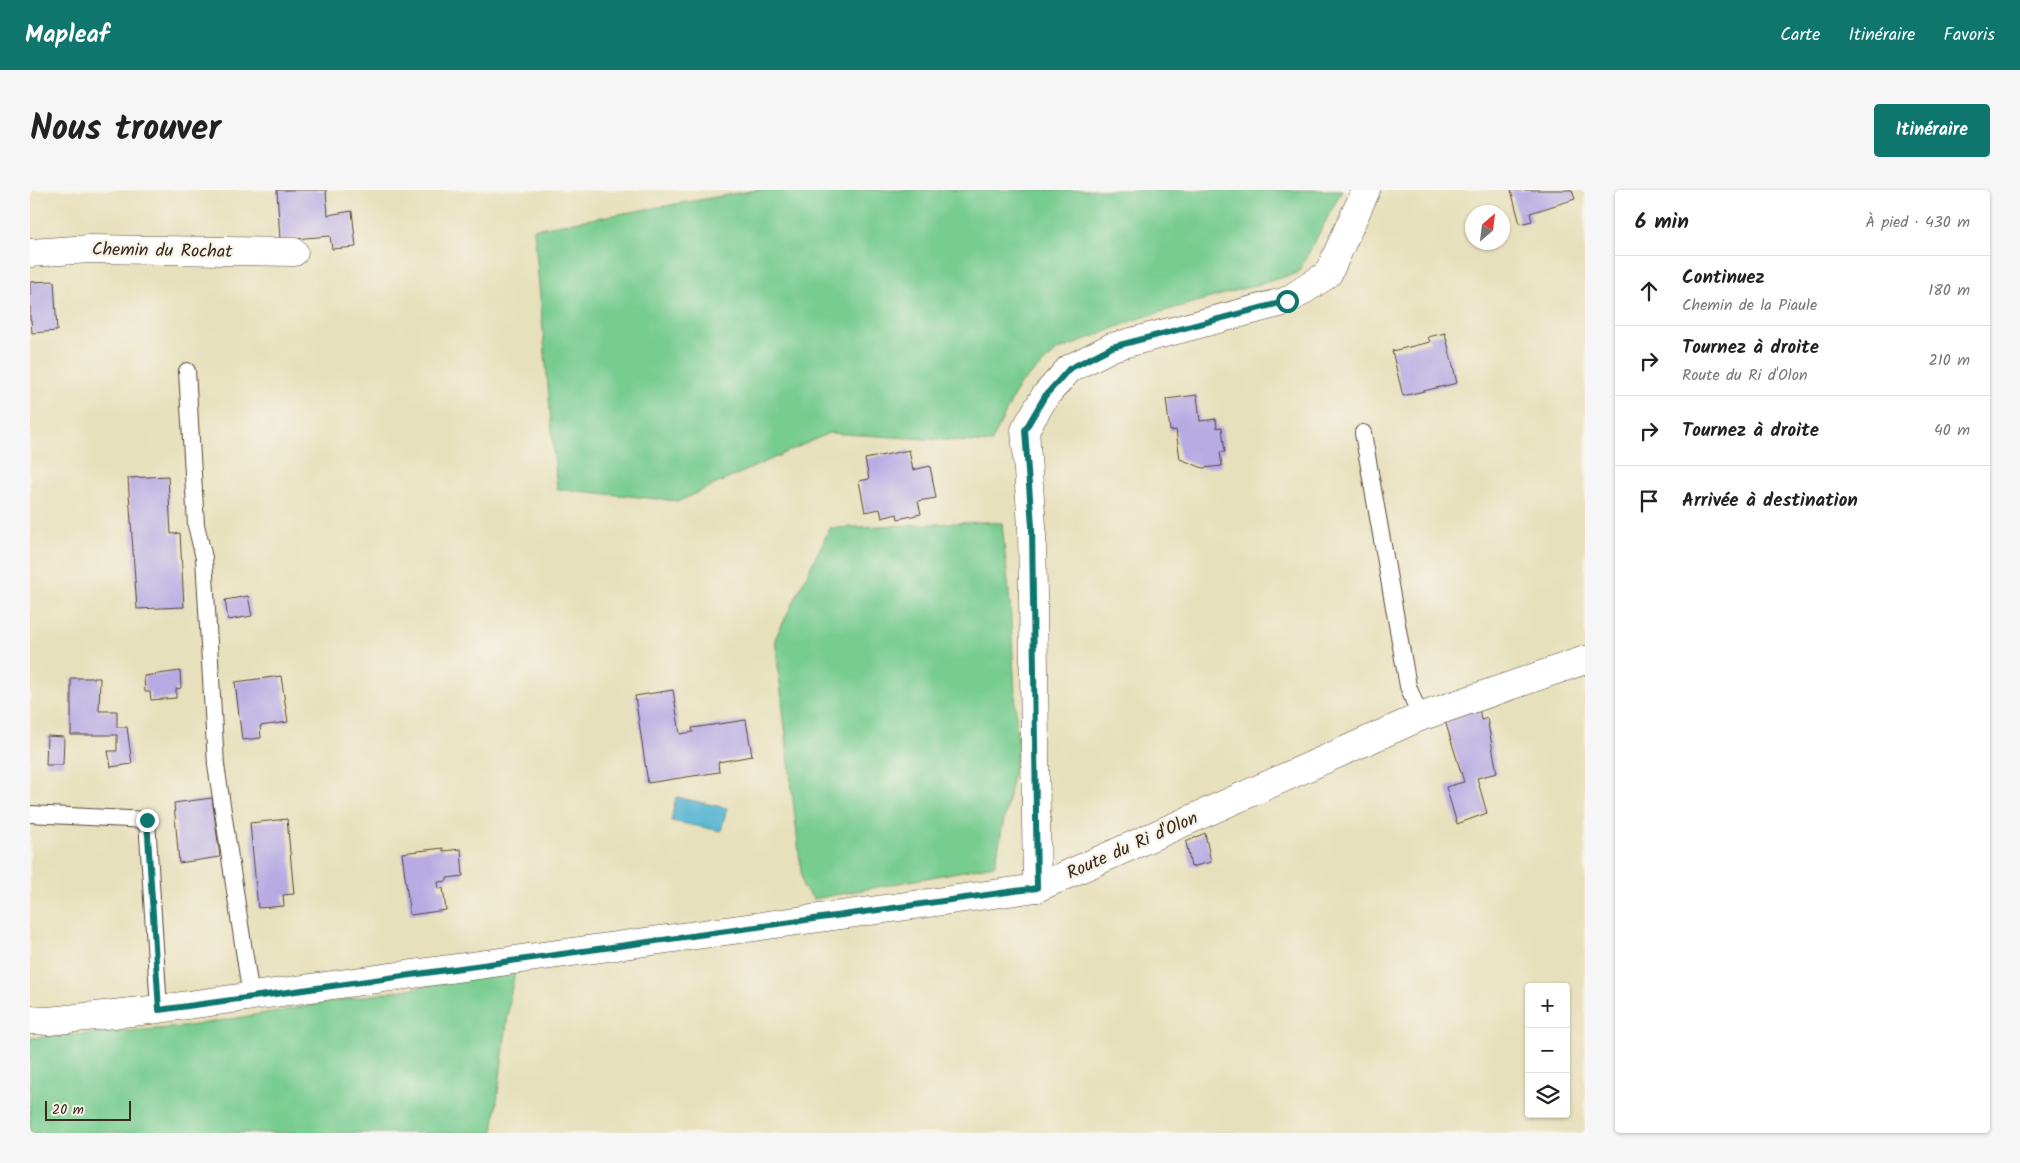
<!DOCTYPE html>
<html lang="fr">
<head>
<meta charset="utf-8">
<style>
  :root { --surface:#fff; --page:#f6f6f6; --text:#222; --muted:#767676; --line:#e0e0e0; --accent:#0f766e }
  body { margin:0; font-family:Kalam,sans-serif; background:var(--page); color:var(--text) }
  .controls { position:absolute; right:15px; bottom:15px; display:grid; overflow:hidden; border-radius:5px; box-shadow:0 1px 4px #0004 }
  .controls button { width:45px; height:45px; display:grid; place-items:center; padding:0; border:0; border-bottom:1px solid var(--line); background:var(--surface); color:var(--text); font:25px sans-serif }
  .compass { position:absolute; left:1435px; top:15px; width:45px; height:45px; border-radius:50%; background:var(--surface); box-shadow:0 1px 4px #0004; rotate:28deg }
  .scale { position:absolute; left:15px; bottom:12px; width:86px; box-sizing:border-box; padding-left:5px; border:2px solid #3b2a1e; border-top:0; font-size:14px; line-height:18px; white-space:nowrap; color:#3b2a1e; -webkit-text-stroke:4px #f7f3e8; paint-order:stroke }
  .stop { position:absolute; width:15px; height:15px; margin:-11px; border:4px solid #0f766e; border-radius:50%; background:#fff }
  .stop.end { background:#0f766e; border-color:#fff; box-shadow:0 1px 5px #0008 }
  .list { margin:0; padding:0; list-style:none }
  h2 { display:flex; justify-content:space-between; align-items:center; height:65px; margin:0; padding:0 20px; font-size:21px }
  h2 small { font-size:16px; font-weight:400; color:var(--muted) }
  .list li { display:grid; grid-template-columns:32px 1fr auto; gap:15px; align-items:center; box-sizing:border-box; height:70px; padding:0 20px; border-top:1px solid var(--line) }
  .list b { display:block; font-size:19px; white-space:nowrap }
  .list p { margin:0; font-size:16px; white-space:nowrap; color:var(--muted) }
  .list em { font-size:16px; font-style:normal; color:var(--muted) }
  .icon { flex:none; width:28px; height:28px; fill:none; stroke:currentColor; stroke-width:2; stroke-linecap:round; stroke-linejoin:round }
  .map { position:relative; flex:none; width:1555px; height:943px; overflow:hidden; border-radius:5px }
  header { display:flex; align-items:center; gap:30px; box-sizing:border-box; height:70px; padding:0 25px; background:var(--accent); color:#fff }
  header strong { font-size:24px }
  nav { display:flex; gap:28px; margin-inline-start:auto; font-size:18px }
  .intro { display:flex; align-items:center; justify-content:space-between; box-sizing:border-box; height:120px; padding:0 30px }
  h1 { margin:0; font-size:35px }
  .button { padding:12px 22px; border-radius:5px; background:var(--accent); color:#fff; font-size:18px; font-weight:700 }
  main { display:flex; gap:30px; padding:0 30px }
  aside { flex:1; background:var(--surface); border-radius:5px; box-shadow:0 1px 4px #0004 }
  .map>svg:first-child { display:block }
  .green { fill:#77cc90; stroke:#597b57 }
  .water { fill:#52b4d1; stroke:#466f78 }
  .building { fill:#b8abe3 }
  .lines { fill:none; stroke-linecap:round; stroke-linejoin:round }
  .service-casing { stroke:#554536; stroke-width:18 }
  .minor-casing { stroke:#554536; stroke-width:29 }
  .service { stroke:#fff; stroke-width:16 }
  .minor { stroke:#fff; stroke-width:28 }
  .route { stroke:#0f766e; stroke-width:6 }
  .labels { text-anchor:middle; stroke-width:5; stroke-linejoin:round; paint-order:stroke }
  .street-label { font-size:18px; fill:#3b2a1e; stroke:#f7f3e8 }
</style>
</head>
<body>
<header>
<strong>Mapleaf</strong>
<nav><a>Carte</a><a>Itinéraire</a><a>Favoris</a></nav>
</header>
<div class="intro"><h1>Nous trouver</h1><a class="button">Itinéraire</a></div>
<main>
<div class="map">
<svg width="1555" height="943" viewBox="0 0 1555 943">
  <rect width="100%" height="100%" fill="#f7f3e8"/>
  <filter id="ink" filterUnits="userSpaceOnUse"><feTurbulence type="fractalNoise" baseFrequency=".02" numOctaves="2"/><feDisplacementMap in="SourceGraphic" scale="10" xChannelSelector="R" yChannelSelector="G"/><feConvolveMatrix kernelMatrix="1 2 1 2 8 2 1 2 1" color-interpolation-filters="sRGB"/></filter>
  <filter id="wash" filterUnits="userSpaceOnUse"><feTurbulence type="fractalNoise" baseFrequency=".0096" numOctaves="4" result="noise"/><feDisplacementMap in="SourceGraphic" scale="20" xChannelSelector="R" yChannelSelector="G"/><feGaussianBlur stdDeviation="1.12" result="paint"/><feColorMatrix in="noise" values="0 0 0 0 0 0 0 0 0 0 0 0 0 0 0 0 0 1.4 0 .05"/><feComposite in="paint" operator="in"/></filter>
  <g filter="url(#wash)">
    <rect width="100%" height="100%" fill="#e7e0bc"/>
    <!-- green -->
    <g class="green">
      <polygon points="726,0 1312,0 1268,83 1110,128 1027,161 989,195 961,253 799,243 649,311 527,299 504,39"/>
      <polygon points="954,332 972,333 980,413 988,560 965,675 784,709 773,698 745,449 800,338"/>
      <polygon points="485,781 480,808 463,943 0,943 0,848 153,837"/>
    </g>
    <!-- water -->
    <polygon class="water" points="646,607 697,618 691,641 641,631"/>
    <g id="blocks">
      <!-- building -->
      <g class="building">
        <polygon points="247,0 296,0 298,25 322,21 326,57 302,59 300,46 250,50"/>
        <polygon points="1481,0 1542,0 1545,9 1500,23 1502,31 1490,34"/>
        <polygon points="24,91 27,141 2,143 1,130 0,130 0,92"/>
        <polygon points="1415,143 1427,193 1373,206 1362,161 1400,152 1398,147"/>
        <polygon points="1167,205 1170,231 1186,229 1187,238 1192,237 1195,262 1190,262 1192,276 1173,278 1150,269 1146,240 1140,241 1136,209"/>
        <polygon points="879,260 883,280 900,276 906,308 888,311 891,324 868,329 867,324 852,328 850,319 835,322 829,291 839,289 835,269"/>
        <polygon points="138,286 141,344 150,343 154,417 107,419 98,288"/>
        <polygon points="218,406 222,426 198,430 195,410"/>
        <polygon points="150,481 151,498 146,499 146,508 121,510 120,502 115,502 114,486"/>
        <polygon points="251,486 258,532 230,536 231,548 212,550 205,492"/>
        <polygon points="41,488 70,488 69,521 87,521 87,537 97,537 102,574 81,577 78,561 87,561 87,545 41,545"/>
        <polygon points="643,500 650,544 663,542 662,538 716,530 722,566 688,572 689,582 618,593 605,506"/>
        <polygon points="1449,518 1451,530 1457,528 1467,583 1447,588 1457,623 1427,634 1416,597 1434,592 1415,531"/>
        <polygon points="17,546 34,547 33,575 16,575"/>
        <polygon points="182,608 190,667 149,673 144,613"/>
        <polygon points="257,629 264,704 253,705 254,716 228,718 220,633"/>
        <polygon points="1175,643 1181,672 1161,677 1156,652"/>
        <polygon points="413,658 413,661 431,659 433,686 417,688 417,691 408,692 409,699 413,698 416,720 380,725 372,663"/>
      </g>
    </g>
  </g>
  <g filter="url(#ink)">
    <use href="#blocks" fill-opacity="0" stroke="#554536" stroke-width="1"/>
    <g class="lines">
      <defs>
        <g id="service">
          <polyline points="157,181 166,335 174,368 186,575 221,807"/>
          <polyline points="1333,243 1378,496 1390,527"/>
          <polyline points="0,624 117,630 129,819"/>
        </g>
        <g id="minor">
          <polyline points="0,63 60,59 264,62"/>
          <polyline points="1007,698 1002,336 995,240 1015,206 1039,179 1082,157 1257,111 1298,84 1336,0"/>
          <polyline points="0,830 19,831 129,819 1007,698 1390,527 1555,470"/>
        </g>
      </defs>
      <!-- service casing -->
      <use href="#service" class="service-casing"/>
      <!-- minor casing -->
      <use href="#minor" class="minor-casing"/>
      <!-- service -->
      <use href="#service" class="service"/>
      <!-- minor -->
      <use href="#minor" class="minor"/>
    </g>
  </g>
  <g class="lines" filter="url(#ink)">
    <!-- route -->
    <polyline class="route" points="117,630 129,820 1007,698 1002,336 995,240 1015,206 1039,179 1082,157 1257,111"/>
  </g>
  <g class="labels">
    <!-- street labels -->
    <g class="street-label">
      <text transform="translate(132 60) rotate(1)" y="6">Chemin du Rochat</text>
      <text transform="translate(1102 655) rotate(-24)" y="6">Route du Ri d'Olon</text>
    </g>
  </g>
</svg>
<div class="controls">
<button>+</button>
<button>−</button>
<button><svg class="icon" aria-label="layers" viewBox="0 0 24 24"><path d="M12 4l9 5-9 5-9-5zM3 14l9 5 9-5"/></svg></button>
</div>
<svg class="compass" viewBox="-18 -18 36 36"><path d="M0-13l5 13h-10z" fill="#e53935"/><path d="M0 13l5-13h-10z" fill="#767676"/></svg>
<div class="scale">20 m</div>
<div class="stop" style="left:1257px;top:111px"></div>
<div class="stop end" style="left:117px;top:630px"></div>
</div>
<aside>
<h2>6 min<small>À pied · 430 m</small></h2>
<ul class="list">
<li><svg class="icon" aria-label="ahead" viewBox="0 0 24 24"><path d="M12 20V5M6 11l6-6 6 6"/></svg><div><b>Continuez</b><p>Chemin de la Piaule</p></div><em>180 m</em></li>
<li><svg class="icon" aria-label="right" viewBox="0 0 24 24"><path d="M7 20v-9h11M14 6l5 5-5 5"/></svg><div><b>Tournez à droite</b><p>Route du Ri d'Olon</p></div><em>210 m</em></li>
<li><svg class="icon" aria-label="right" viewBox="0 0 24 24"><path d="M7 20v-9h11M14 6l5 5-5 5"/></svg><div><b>Tournez à droite</b></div><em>40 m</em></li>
<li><svg class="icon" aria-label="arrive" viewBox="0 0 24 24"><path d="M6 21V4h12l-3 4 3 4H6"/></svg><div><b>Arrivée à destination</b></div></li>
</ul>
</aside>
</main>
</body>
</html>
